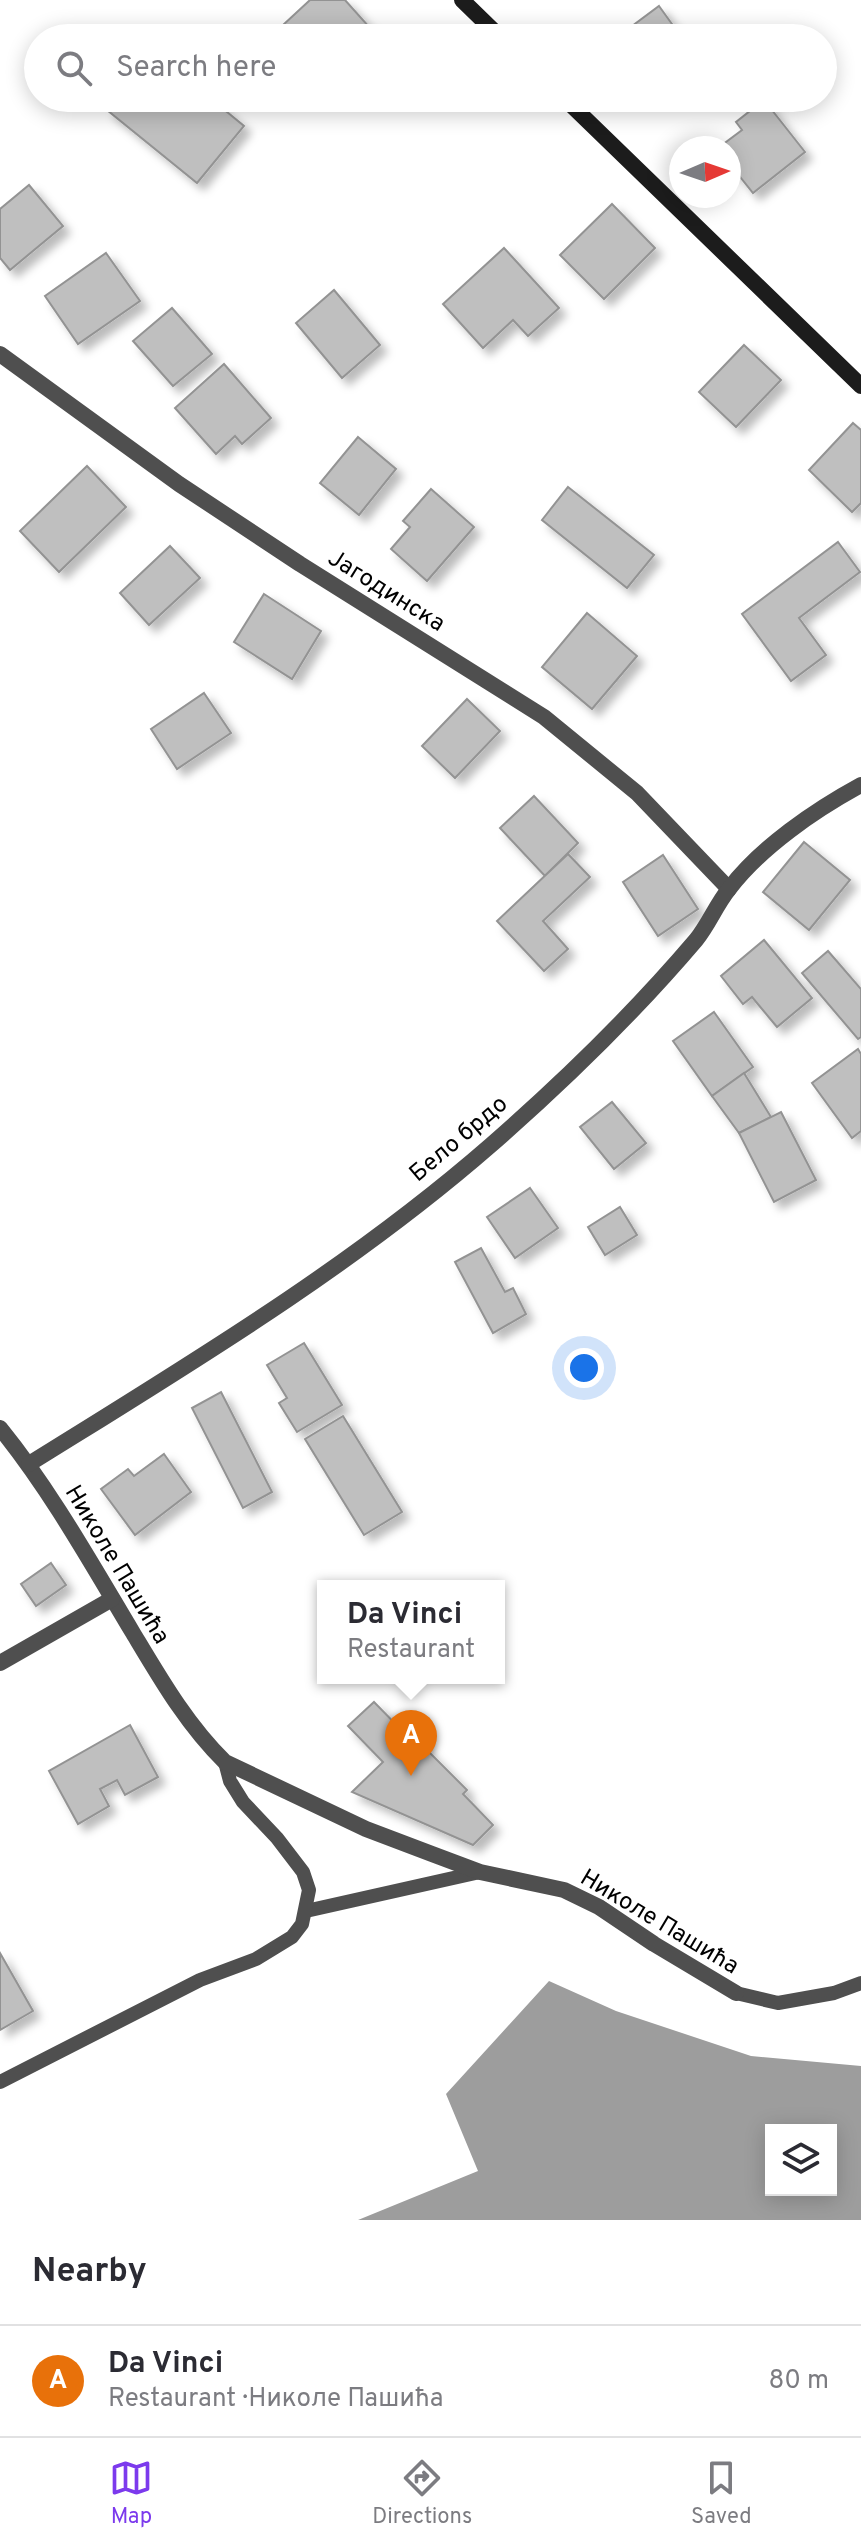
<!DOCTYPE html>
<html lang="en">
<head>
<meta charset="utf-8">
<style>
  :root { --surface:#fff; --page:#f7f7f7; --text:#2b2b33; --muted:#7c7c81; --line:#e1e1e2; --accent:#7c3aed }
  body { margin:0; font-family:Overpass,sans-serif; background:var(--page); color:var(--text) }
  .controls { position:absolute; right:24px; bottom:24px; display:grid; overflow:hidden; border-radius:0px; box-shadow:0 4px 20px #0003 }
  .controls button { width:72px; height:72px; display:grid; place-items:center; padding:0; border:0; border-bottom:2px solid var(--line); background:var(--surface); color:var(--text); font:40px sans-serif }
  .compass { position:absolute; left:669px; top:136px; width:72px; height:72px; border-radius:50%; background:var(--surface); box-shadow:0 4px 20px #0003; rotate:88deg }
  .you { position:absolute; left:584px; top:1368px; width:28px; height:28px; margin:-20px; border:6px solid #fff; border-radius:50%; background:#1a73e8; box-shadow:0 0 0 12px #1a73e833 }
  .badge { display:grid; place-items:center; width:52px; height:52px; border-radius:50%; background:var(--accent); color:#fff; font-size:26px; font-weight:700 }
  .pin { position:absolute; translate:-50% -66px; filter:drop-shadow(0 2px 4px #0008) }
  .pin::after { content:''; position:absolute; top:42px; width:28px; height:24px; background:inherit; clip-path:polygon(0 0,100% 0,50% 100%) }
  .popup { position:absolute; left:317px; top:1580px; width:188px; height:104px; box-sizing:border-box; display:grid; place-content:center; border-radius:0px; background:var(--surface); filter:drop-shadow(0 2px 6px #0005); font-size:26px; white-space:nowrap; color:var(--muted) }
  .popup b { font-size:30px; color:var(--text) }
  .popup::after { content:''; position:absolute; left:50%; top:100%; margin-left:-16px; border:16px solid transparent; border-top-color:var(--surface) }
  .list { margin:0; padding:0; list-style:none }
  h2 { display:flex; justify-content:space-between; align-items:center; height:104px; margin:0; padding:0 32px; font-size:34px }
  h2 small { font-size:26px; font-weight:400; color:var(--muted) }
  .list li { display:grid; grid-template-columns:52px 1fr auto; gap:24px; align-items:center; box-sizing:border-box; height:112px; padding:0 32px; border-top:2px solid var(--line) }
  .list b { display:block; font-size:30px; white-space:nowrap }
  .list p { margin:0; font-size:26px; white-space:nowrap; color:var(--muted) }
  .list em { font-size:26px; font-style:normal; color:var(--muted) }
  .icon { flex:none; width:44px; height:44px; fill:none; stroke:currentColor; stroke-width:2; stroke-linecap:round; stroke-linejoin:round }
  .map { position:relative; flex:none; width:861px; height:2220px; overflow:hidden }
  .search { position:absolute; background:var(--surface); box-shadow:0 4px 20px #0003; left:24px; right:24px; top:24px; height:88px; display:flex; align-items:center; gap:20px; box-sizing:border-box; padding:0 28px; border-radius:44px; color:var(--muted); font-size:30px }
  .sheet { height:216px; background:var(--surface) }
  nav { display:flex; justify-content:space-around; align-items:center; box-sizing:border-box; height:112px; border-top:2px solid var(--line); background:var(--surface); font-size:22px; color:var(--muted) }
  nav a { display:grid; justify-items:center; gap:4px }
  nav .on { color:var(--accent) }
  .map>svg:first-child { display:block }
  .water { fill:#9d9d9d; fill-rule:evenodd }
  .building { fill:#bfbfbf; stroke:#939393; stroke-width:2; filter:url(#shadow) }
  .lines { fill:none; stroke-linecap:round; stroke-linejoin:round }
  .lane { stroke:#4f4f4f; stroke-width:14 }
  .street { stroke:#4f4f4f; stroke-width:16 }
  .secondary { stroke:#1c1c1c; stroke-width:16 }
  .labels { text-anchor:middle; stroke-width:6; stroke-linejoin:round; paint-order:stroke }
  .street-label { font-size:24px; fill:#000; stroke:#fff }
</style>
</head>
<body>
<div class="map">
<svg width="861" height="2220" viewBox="0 0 861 2220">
  <defs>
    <filter id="shadow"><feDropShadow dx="7" dy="7" stdDeviation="4" flood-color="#0004"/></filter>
  </defs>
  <rect width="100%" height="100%" fill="#fff"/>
  <!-- water -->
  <path class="water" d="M549 1981 616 2011 751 2056 861 2066V2220H358L478 2171 446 2094ZM771 2130H831V2190H771Z"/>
  <!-- building -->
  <g class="building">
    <polygon points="310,0 345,0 379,38 269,38"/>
    <polygon points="659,6 682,38 616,38"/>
    <polygon points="116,98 210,98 244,126 197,183 107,110"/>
    <polygon points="764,100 805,152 753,193 729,163 729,148 718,148 742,130 736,122"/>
    <polygon points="29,185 63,226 10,270 0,258 0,209"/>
    <polygon points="612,204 655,248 604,299 560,255"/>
    <polygon points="504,248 559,308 528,336 513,320 483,348 443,304"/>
    <polygon points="106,253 140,301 78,344 45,296"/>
    <polygon points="334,290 380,345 342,378 296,323"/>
    <polygon points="172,308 212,354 173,386 133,341"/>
    <polygon points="744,345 781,380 736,427 699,392"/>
    <polygon points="224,364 271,418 242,444 235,436 216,454 175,408"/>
    <polygon points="853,423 861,430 861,503 852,512 809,470"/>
    <polygon points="358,437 396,469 359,515 320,483"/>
    <polygon points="87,466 126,507 59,572 20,531"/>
    <polygon points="568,487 654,555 627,588 542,520"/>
    <polygon points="431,489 474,527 427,581 391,549 410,527 403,521"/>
    <polygon points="838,542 860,572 799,618 826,655 791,681 742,614"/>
    <polygon points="170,546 200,578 149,625 120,593"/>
    <polygon points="264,594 321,631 292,679 234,642"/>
    <polygon points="587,613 637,656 592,709 542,667"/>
    <polygon points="204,693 231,733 177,769 151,729"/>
    <polygon points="467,699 500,731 455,778 422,746"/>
    <polygon points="534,796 578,843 545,876 500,828"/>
    <polygon points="804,842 850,880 809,930 763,892"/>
    <polygon points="568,854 590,877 543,921 568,949 544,971 497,921"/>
    <polygon points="663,855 698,909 658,936 623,882"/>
    <polygon points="764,940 812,998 777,1027 752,997 743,1004 721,976"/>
    <polygon points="828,951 861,989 861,1037 858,1039 802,973"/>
    <polygon points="714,1012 753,1067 712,1096 673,1041"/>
    <polygon points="858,1049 861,1054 861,1131 852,1138 812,1083"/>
    <polygon points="744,1073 771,1117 739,1133 712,1096"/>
    <polygon points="612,1102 646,1143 614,1169 580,1127"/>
    <polygon points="781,1112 816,1180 774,1202 739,1133"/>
    <polygon points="530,1188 558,1228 515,1258 487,1217"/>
    <polygon points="620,1207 637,1235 605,1255 588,1227"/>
    <polygon points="481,1248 505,1292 513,1288 526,1314 493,1333 455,1262"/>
    <polygon points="304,1343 342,1405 297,1432 279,1403 287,1398 267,1365"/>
    <polygon points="221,1392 272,1492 243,1508 192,1408"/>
    <polygon points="343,1416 402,1512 364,1535 305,1439"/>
    <polygon points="164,1454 191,1492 135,1535 101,1489 128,1469 134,1476"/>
    <polygon points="51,1563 66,1585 36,1606 21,1584"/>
    <polygon points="374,1702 414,1743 418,1741 467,1790 463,1794 493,1825 473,1845 352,1792 383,1762 348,1726"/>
    <polygon points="130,1725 158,1777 125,1795 117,1780 100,1789 109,1806 78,1824 49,1771"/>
    <polygon points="0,1953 33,2011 0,2030"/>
  </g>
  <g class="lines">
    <!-- lane -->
    <g class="lane">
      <polyline points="306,1911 480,1872"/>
      <polyline points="736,1993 778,2003 834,1993 861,1983"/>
      <polyline points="0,2082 200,1980 256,1959 292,1937 302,1924 309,1890 303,1872 277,1838 243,1802 230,1781 225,1762"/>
    </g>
    <!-- street -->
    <g class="street">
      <polyline points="0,354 179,484 300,564 544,717 637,793 729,889"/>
      <path d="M0 1428C51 1491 91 1563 133 1633 160 1678 187 1725 225 1762L366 1829 432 1854 480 1872 564 1890 599 1907 654 1944 736 1993"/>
      <path d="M29 1464C188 1365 350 1268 491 1145 563 1082 634 1013 696 940 709 924 716 905 729 889 761 847 815 810 861 785"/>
      <polyline points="0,1663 112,1599"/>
    </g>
    <!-- secondary -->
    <g class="secondary">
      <polyline points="462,0 501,38"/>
      <polyline points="564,98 861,386"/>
    </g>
  </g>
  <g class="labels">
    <!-- street labels -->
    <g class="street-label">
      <text transform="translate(387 590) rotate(32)" y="8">Јагодинска</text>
      <text transform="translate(458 1138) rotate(-40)" y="8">Бело брдо</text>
      <text transform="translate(118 1564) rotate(59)" y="8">Николе Пашића</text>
      <text transform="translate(660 1921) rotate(31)" y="8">Николе Пашића</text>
    </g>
  </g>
</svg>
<div class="controls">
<button><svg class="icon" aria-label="layers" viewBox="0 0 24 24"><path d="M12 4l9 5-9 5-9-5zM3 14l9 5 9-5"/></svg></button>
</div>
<svg class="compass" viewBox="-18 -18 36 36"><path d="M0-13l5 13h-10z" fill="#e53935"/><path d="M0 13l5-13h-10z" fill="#7c7c81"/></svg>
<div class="you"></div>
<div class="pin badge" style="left:411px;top:1776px;background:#e8710a">A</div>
<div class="popup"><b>Da Vinci</b>Restaurant</div>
<div class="search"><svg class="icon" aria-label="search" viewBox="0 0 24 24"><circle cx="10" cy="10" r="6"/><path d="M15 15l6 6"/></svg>Search here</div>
</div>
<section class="sheet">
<h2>Nearby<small></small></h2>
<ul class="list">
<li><span class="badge" style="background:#e8710a">A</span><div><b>Da Vinci</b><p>Restaurant · Николе Пашића</p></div><em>80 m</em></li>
</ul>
</section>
<nav>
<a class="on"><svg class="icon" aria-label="map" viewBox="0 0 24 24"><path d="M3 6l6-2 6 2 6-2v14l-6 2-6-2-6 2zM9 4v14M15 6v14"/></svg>Map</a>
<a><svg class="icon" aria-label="directions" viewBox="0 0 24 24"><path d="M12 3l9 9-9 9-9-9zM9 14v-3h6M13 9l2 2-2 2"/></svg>Directions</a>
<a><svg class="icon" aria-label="saved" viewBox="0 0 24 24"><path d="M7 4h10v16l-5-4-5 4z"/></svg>Saved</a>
</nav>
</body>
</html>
